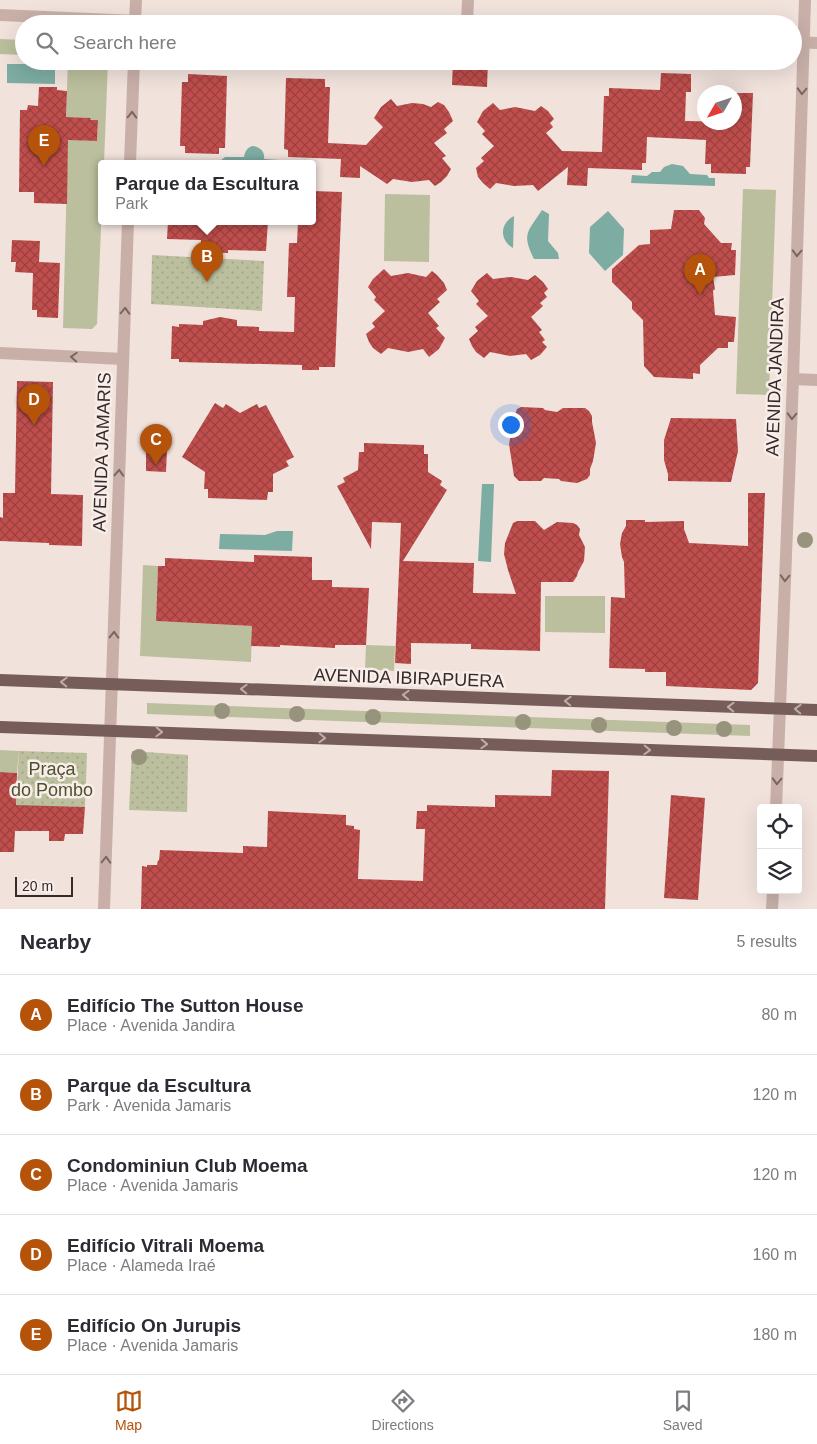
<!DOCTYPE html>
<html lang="en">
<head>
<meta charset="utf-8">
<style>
  :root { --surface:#fff; --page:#f2f2f3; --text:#2b2b33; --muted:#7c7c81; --line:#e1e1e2; --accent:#b45309 }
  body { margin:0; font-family:Arial,sans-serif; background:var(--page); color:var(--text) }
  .controls { position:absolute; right:15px; bottom:15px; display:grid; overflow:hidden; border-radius:5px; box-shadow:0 5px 20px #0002 }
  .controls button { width:45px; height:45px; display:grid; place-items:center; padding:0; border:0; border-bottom:1px solid var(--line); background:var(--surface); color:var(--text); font:25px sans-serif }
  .compass { position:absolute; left:697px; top:85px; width:45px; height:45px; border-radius:50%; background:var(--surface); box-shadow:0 5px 20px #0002; rotate:231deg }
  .scale { position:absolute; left:15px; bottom:12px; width:58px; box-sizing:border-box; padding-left:5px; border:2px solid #352a28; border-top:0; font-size:14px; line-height:18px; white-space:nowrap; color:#352a28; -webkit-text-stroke:4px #f8ede8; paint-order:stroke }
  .you { position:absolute; left:510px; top:424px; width:18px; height:18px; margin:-12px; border:4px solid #fff; border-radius:50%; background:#1a73e8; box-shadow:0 0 0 8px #1a73e833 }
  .badge { display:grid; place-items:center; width:32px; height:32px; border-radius:50%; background:var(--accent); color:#fff; font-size:16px; font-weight:700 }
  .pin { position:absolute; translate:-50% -41px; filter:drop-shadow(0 1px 2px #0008) }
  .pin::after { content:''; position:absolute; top:26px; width:18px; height:15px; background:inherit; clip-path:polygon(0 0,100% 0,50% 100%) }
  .popup { position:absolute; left:98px; top:160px; width:218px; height:65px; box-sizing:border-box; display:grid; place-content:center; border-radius:5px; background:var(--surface); filter:drop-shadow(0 1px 4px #0005); font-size:16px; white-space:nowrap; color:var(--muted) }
  .popup b { font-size:19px; color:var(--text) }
  .popup::after { content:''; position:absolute; left:50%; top:100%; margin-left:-10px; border:10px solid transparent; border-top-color:var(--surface) }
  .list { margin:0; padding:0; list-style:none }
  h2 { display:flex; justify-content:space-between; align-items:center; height:65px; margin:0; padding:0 20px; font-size:21px }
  h2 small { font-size:16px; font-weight:400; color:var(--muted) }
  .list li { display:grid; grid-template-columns:32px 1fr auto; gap:15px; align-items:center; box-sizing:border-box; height:80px; padding:0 20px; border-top:1px solid var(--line) }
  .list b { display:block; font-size:19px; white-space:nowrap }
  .list p { margin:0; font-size:16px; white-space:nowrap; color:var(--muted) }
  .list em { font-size:16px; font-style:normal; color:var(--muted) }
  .icon { flex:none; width:28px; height:28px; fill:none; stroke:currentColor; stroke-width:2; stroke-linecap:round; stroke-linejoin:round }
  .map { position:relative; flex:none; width:817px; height:909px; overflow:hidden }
  .search { position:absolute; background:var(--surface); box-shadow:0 5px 20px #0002; left:15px; right:15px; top:15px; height:55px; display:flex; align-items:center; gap:12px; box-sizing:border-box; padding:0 18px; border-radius:28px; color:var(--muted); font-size:19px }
  .sheet { height:465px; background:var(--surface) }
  nav { display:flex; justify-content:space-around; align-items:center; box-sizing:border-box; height:70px; border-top:1px solid var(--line); background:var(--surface); font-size:14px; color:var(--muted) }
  nav a { display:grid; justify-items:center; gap:2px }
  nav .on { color:var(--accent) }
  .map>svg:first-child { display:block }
  .green { fill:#bbbf9d }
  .park { fill:url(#park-dots) }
  .water { fill:#7daca3 }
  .building { fill:url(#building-cross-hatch) }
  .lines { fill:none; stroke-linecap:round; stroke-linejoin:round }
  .minor { stroke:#c8b0a9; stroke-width:12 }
  .major { stroke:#765d5a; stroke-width:12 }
  .tree { fill:#97937c }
  .oneway { stroke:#776662 }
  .oneway2 { stroke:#beaca8 }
  .labels { text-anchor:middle; stroke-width:5; stroke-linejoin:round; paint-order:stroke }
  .street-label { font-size:18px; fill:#352a28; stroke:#f8ede8 }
  .park-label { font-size:18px; fill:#4d522e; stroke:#f8ede8 }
</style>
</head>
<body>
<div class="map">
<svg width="817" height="909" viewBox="0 0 817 909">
  <defs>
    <pattern id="park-dots" width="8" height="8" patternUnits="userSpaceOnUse" patternTransform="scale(1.25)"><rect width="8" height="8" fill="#bbbf9d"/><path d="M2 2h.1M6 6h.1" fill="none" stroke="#a1a487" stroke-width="1.8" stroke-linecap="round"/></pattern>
    <pattern id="building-cross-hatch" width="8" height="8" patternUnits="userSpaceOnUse" patternTransform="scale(1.25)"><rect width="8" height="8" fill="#bf4e4c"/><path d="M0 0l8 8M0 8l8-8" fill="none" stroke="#9c413f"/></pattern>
  </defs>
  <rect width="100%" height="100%" fill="#f1e2dc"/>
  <!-- green -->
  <g class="green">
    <polygon points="0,39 24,40 24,55 0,54"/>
    <polygon points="68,61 108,61 104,163 102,163 102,205 97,324 92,329 63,328 68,137 80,140 97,141 98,121 90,120 90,118 66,117"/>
    <polygon points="743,189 776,190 769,395 736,394"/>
    <polygon points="385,194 430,195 429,262 384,261"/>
    <polygon points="143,565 158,566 156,621 252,626 251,662 140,656"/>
    <polygon points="545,596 605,596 605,633 545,632"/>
    <polygon points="366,645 395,646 394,671 365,669"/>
    <polygon points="147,703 750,725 750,736 147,714"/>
    <polygon points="0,750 19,751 17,773 0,772"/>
  </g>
  <!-- park -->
  <g class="park">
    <polygon points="152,255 264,261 262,311 151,304"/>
    <polygon points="19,751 87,753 85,807 16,806"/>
    <polygon points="132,751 188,755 187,812 129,810"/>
  </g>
  <!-- water -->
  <g class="water">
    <polygon points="7,64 55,64 55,84 7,83"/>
    <path d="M253 146C261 147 265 152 264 159L279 160 280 163H216V161H220L225 157H244C245 152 247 147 253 146Z"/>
    <polygon points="672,164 683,166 690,174 707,175 709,178 715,178 715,186 631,183 632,175 647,176 652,172 660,172 664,167"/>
    <path d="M542 210 549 214 548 241 558 253 559 259H534C521 233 528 232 542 210Z"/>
    <polygon points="608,211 624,229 623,255 605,271 589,253 590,227"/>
    <path d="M514 216 513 248C499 240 500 223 514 216Z"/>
    <polygon points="482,484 494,484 491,562 478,561"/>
    <polygon points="277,531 293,531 292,551 219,549 220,534 265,535"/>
  </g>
  <!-- building -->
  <g class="building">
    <polygon points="453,61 488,61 487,87 452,85"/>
    <polygon points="661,73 691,74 691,92 686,92 685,121 734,122 734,93 753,93 750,167 746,167 746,174 711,173 711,164 705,164 706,140 647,137 646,163 642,163 642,170 588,168 587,186 567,185 568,167 538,191 533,185 514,186 496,183 490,189 483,183 478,177 476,168 484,161 481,158 494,146 482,134 485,131 477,122 483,111 493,103 500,110 515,107 535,111 541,106 548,111 554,119 550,123 553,127 546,133 562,151 602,152 604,96 609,96 609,88 660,90"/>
    <polygon points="188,74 227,76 225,148 219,148 219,154 185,153 185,146 180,146 182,82 188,82"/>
    <polygon points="286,78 325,79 325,87 330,87 328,143 366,145 383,127 374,118 381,107 391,99 397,106 412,103 423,104 431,107 438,102 444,105 449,112 453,121 444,129 447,133 434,143 446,156 442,158 451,169 447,176 441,182 435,186 429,180 412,182 393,179 387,184 360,166 360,178 340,177 341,159 288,157 288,150 284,149"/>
    <polygon points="39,87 57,87 57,90 67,91 66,117 91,118 90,120 98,120 97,141 68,140 67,204 34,203 34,192 19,192 20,110 27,110 28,105 38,106"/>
    <polygon points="312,191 342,192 335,367 319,367 319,370 302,370 302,365 179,362 179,359 171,359 172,326 179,327 179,324 203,325 203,321 220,317 237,320 237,326 259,327 259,331 294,332 295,297 287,297 289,243 297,243 298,221 312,221"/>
    <polygon points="674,210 699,210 705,218 704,224 721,243 732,243 731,250 736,250 735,275 713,277 715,289 713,291 715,315 736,317 734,342 728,342 728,348 718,348 700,365 700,374 693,373 693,379 654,377 644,366 643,320 632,309 632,302 612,282 612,269 639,245 650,244 650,230 671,229"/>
    <polygon points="168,221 268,221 266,251 228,250 228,253 201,252 201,240 167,239"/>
    <polygon points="12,240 40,241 39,262 60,263 58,318 37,317 37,310 32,310 33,273 15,272 16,262 11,262"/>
    <polygon points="384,269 391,276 408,273 426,277 432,271 437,275 444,283 447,290 437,299 440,302 428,313 439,326 436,328 445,338 439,349 429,357 423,349 408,352 388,348 381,354 373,348 369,342 366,334 375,327 372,323 385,311 374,300 376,297 368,287 373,279"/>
    <polygon points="487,273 493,279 511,277 528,280 535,275 543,282 548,289 544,293 547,297 540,303 543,306 531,317 542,330 539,332 545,340 542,342 547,347 540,355 531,360 526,354 510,356 490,352 484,358 476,352 472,346 469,339 478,331 475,327 488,316 476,304 479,301 471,291 477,281"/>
    <polygon points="17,381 53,382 51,494 83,495 82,546 49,545 49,543 0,541 0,517 3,518 3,493 15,493"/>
    <polygon points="215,403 223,408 226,404 240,413 257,404 259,408 266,405 294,457 286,461 289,466 273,474 273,492 268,492 267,500 208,498 208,489 204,489 205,472 182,457"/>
    <polygon points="521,407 543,408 545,410 557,412 563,408 585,408 589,411 592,416 592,422 596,443 593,461 590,469 590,475 587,479 577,483 561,481 559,479 544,478 541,481 519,481 514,476 509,444 515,414 517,409"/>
    <polygon points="671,418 736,419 738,451 731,482 668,481 668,474 664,460 664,440"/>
    <polygon points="364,443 424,445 424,454 428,454 428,472 442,481 440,485 447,490 403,561 474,563 473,593 516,594 508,570 504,554 505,543 513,523 517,521 535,521 544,530 557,522 573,523 577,525 580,529 579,535 585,547 584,561 578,572 577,576 573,582 541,582 540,651 471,649 471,644 411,643 411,664 395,663 401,523 372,522 371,549 337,486 345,482 343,478 358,470 359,452 364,452"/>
    <polygon points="146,449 167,450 166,472 146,471"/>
    <polygon points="748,493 765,493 758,683 751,690 666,686 666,672 645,672 645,669 609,668 611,597 625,598 624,562 622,557 620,544 622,533 626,526 626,520 645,520 645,522 684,521 684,529 689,543 748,546"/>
    <polygon points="254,555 312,557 312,580 332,580 332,587 369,588 366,645 335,645 335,648 280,645 280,647 251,646 252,626 156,621 158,566 165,566 165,558 254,562"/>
    <polygon points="552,770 609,771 605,909 141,909 142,866 147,867 147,865 157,865 158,860 159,861 160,850 243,853 243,846 267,847 268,811 346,815 346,825 354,826 354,829 360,830 358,879 423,881 425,829 416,829 417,811 427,811 427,805 495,807 495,795 551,796"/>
    <polygon points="0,772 17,773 16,805 85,807 83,834 65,834 64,841 49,841 49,831 15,831 14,852 0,852"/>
    <polygon points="671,795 705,798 698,900 664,898"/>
  </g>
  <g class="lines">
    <!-- minor -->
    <g class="minor">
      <polyline points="0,15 205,24"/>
      <polyline points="135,24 136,0"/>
      <polyline points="467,24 468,0"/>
      <polyline points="793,42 817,43"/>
      <polyline points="130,163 134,61"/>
      <polyline points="0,353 123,359"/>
      <polyline points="793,379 817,380"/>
      <polyline points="776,808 793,379 805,0"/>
      <polyline points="104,909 128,221"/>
      <polyline points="772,909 773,890"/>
    </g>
    <!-- major -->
    <g class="major">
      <polyline points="0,680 817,710"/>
      <polyline points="0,727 817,756"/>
    </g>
  </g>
  <!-- trees -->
  <g class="tree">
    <circle cx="805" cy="540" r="8"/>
    <circle cx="222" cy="711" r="8"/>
    <circle cx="297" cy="714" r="8"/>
    <circle cx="373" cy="717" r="8"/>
    <circle cx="523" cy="722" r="8"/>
    <circle cx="599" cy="725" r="8"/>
    <circle cx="674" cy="728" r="8"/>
    <circle cx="724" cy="729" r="8"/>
    <circle cx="139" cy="757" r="8"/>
  </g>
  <!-- one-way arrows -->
  <defs><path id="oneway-chevron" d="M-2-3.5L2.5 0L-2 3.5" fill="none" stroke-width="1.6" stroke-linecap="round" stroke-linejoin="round" transform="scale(1.25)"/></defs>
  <g class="oneway">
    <use href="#oneway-chevron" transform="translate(802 91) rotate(92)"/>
    <use href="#oneway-chevron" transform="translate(132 115) rotate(-88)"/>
    <use href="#oneway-chevron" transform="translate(797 253) rotate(92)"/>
    <use href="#oneway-chevron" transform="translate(125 311) rotate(-88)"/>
    <use href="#oneway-chevron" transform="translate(74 357) rotate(-177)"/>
    <use href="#oneway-chevron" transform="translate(792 416) rotate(92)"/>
    <use href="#oneway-chevron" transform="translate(119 473) rotate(-88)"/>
    <use href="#oneway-chevron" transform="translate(785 578) rotate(92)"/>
    <use href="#oneway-chevron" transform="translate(114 635) rotate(-88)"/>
    <use href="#oneway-chevron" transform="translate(777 781) rotate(92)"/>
    <use href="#oneway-chevron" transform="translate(106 860) rotate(-88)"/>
  </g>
  <g class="oneway2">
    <use href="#oneway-chevron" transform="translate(64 682) rotate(-178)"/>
    <use href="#oneway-chevron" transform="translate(244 689) rotate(-178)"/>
    <use href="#oneway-chevron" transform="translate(406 695) rotate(-178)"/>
    <use href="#oneway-chevron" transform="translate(568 701) rotate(-178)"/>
    <use href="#oneway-chevron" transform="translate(731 707) rotate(-178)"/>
    <use href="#oneway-chevron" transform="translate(798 709) rotate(-178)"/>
    <use href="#oneway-chevron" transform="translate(159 732) rotate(2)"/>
    <use href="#oneway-chevron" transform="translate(322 738) rotate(2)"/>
    <use href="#oneway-chevron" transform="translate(484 744) rotate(2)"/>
    <use href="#oneway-chevron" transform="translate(647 750) rotate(2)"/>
  </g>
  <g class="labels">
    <!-- street labels -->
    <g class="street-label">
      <text transform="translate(775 377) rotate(-88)" y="6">AVENIDA JANDIRA</text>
      <text transform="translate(102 452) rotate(-88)" y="6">AVENIDA JAMARIS</text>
      <text transform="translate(409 678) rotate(2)" y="6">AVENIDA IBIRAPUERA</text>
    </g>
    <!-- park labels -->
    <g class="park-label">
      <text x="52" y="775">Praça<tspan x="52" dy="21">do Pombo</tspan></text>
    </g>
  </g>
</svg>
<div class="controls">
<button><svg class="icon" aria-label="locate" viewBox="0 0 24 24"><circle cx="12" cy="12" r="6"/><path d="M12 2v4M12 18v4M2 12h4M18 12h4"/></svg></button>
<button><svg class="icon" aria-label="layers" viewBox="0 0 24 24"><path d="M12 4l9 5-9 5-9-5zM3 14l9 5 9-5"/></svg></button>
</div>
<svg class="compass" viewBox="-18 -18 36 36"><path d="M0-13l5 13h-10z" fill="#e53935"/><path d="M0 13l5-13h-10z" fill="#7c7c81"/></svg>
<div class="scale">20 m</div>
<div class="you"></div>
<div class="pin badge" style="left:700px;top:295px">A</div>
<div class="pin badge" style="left:207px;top:282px">B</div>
<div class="popup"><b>Parque da Escultura</b>Park</div>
<div class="pin badge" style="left:156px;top:465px">C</div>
<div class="pin badge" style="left:34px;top:425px">D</div>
<div class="pin badge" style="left:44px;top:166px">E</div>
<div class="search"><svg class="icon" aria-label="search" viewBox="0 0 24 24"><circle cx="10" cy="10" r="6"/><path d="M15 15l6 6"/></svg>Search here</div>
</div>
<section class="sheet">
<h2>Nearby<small>5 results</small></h2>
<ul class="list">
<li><span class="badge">A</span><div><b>Edifício The Sutton House</b><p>Place · Avenida Jandira</p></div><em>80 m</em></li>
<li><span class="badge">B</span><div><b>Parque da Escultura</b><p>Park · Avenida Jamaris</p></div><em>120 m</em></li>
<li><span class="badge">C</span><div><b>Condominiun Club Moema</b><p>Place · Avenida Jamaris</p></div><em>120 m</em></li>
<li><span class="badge">D</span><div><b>Edifício Vitrali Moema</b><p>Place · Alameda Iraé</p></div><em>160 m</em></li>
<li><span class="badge">E</span><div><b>Edifício On Jurupis</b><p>Place · Avenida Jamaris</p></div><em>180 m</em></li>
</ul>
</section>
<nav>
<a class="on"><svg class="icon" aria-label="map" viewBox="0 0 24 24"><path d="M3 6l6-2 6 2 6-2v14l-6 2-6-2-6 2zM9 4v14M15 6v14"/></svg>Map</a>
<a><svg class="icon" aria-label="directions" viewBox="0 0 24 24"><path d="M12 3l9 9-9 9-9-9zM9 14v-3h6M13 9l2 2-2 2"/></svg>Directions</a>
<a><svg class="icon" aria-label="saved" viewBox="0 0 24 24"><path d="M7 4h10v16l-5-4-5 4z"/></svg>Saved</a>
</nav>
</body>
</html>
